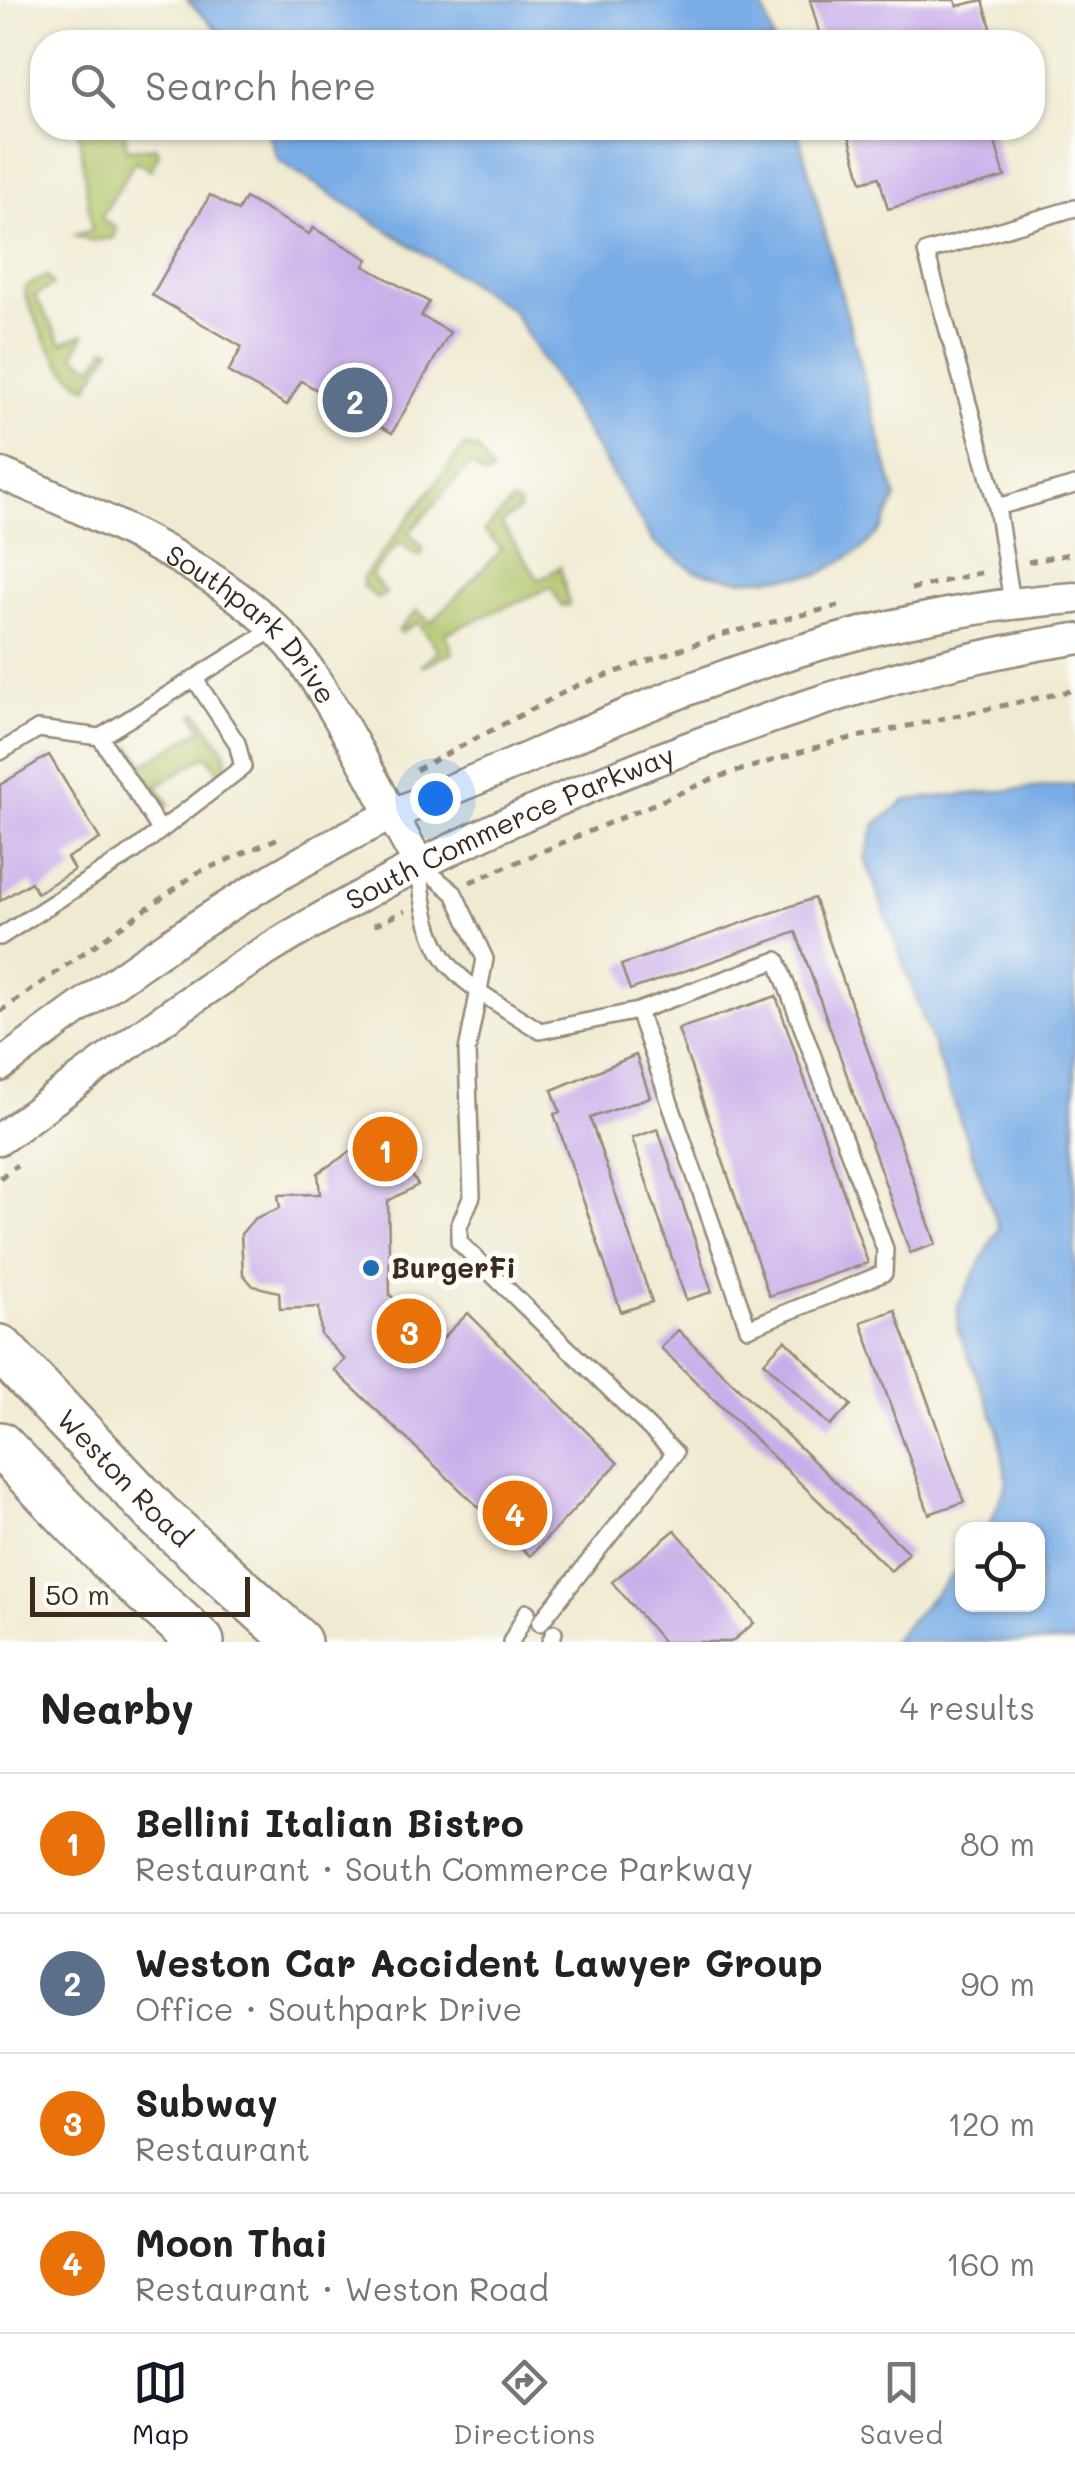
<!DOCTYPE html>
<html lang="en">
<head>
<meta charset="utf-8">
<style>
  :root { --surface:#fff; --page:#f2f2f2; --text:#222; --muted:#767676; --line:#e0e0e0; --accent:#111827 }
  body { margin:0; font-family:Mali,sans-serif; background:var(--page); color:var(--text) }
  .controls { position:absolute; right:30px; bottom:30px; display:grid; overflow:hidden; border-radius:20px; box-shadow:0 2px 8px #0004 }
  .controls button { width:90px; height:90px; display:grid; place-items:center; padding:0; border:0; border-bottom:2px solid var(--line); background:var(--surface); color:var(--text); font:50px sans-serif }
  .scale { position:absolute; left:30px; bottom:25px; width:220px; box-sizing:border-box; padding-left:10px; border:5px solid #3b2a1e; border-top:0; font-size:28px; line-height:35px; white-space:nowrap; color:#3b2a1e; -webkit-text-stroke:8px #fdfcf7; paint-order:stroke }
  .you { position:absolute; left:435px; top:798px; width:35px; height:35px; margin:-25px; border:8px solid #fff; border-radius:50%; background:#1a73e8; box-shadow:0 0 0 15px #1a73e833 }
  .badge { display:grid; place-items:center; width:65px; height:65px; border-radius:50%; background:var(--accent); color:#fff; font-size:32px; font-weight:700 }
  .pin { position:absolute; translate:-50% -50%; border:5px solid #fff; box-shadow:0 2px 10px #0006 }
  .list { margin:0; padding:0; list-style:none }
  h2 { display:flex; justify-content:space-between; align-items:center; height:130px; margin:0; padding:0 40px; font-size:42px }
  h2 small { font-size:32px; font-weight:400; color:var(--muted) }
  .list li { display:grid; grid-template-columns:65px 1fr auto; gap:30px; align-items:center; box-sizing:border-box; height:140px; padding:0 40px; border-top:2px solid var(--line) }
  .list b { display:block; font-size:38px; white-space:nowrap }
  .list p { margin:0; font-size:32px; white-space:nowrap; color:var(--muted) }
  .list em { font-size:32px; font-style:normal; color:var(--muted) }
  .icon { flex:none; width:55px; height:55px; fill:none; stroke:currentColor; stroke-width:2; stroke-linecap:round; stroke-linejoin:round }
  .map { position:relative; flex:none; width:1075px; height:1642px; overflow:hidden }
  .search { position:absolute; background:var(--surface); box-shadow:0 2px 8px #0004; left:30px; right:30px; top:30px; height:110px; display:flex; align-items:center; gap:25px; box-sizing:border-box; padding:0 35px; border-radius:40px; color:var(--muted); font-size:38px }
  .sheet { height:690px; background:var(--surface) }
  nav { display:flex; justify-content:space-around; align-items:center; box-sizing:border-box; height:140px; border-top:2px solid var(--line); background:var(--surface); font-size:28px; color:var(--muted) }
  nav a { display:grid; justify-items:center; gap:5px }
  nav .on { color:var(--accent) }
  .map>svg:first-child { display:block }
  .green { fill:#aec368; stroke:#747643; stroke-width:2.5 }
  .water { fill:#7aade6; stroke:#5a6c82; stroke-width:2.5 }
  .building { fill:#c8aee9 }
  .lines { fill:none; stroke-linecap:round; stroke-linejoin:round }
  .lane-casing { stroke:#958a78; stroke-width:20 }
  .street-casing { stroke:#958a78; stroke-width:35 }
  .secondary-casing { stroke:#958a78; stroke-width:50 }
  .path { stroke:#958a78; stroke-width:5; stroke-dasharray:8 8; stroke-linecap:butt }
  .lane { stroke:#fff; stroke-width:15 }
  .street { stroke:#fff; stroke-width:30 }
  .secondary { stroke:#fff; stroke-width:45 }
  .poi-dot { fill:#1f6fb2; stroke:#fdfcf7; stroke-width:4 }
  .labels { text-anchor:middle; stroke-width:10; stroke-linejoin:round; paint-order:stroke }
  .street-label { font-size:28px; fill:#3b2a1e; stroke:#fdfcf7 }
  .poi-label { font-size:28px; font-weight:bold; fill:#3b2a1e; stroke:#fdfcf7; text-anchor:start }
</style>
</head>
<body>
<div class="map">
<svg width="1075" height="1642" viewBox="0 0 1075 1642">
  <rect width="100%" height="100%" fill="#fdfcf7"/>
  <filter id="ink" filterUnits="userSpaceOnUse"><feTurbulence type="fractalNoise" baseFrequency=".01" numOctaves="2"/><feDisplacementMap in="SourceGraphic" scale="20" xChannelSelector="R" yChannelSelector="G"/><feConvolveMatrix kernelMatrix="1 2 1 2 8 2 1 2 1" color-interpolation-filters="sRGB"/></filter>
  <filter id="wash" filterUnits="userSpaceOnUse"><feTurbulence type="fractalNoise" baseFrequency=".0048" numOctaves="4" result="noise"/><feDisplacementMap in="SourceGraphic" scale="40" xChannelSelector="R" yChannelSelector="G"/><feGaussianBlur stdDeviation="2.25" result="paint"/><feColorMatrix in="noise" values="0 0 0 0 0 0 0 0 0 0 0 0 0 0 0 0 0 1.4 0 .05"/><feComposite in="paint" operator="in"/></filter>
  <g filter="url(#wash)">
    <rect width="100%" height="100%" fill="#efead1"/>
    <!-- green -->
    <g class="green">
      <polygon points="78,128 124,128 127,150 156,147 159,153 151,170 135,161 101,218 117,229 114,238 89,241 75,235 92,230"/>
      <path d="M47 276 53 285 35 296 62 343 84 334 74 356 93 367 106 348 111 349 87 388C55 368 39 329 25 295V287Z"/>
      <polygon points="465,445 479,450 492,473 485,476 470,464 409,533 423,547 422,555 415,555 400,542 371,576 386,593 377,599 363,586 363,578"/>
      <polygon points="512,502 519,504 519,510 501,523 539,580 560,567 569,605 561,606 551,587 446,633 453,653 421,666 438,650 418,622 401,633 398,631 417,610 431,623 502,549 484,531"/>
      <polygon points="198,713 226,753 227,769 221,775 207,755 157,786 169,805 164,806 129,748 131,746 144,764 202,729 193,714"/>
    </g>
    <!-- water -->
    <g class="water">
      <polygon points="187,0 761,0 774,42 229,42"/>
      <polygon points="267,128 797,128 896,498 882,528 862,549 818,575 739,580 695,571 654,543 512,310 278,160"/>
      <polygon points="1075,784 1075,1642 891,1642 962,1564 962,1604 1038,1604 1038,1530 988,1529 1007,1483 998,1428 958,1330 958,1305 999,1228 865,858 875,825 906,800"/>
    </g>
    <g id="blocks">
      <!-- building -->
      <g class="building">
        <polygon points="810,0 955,0 957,6 983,0 995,42 822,42"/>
        <polygon points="847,128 991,128 1005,177 888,209 879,177 862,182"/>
        <polygon points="210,195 238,211 245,198 309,234 313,228 368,259 364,266 429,302 421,316 450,332 392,433 301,381 287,405 228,372 242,347 152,295"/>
        <polygon points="49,755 100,839 67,858 74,870 37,893 31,882 0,901 0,785"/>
        <polygon points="814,898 936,1244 910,1253 796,932 630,990 621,965"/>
        <polygon points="776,996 868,1263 769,1296 678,1029"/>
        <polygon points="636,1055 650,1097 590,1118 652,1302 621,1312 554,1114 560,1112 552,1090"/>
        <polygon points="391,1125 419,1165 410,1172 418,1185 388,1201 390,1295 438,1343 468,1313 618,1463 530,1556 334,1370 345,1360 321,1335 319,1307 280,1309 279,1292 253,1286 243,1274 241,1234 254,1219 280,1208 278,1195 320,1194 318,1173"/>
        <polygon points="658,1129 712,1292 686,1300 632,1138"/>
        <polygon points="895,1310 964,1502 929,1514 861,1322"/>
        <polygon points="678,1330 909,1553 891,1571 661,1348"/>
        <polygon points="785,1340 851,1405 830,1426 764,1362"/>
        <polygon points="675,1530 754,1623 731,1642 663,1642 612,1582"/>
      </g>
    </g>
  </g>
  <g filter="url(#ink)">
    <use href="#blocks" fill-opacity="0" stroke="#958a78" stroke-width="2.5"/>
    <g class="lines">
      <defs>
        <g id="lane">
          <polyline points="997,507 1075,485"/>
          <polyline points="1012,602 997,507 926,252 1075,208"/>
          <polyline points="0,752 38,729 100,737"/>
          <polyline points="159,828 100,737 274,629"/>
          <path d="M419 864C428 972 456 976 540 1031L638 1011 777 960 885 1249 884 1273 748 1328 638 1011"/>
          <polyline points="419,864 454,893 485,959 467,1051 472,1196 459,1226 459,1242 675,1453 540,1623"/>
          <polyline points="0,937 134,851 243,767 237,743 194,678"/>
          <polyline points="511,1642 527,1612"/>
          <polyline points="550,1642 554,1633"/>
        </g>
        <g id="street">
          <path id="s1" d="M2 474C93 513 245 577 302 660 346 723 381 797 419 864"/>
          <path d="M0 1066C111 983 224 902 347 837 409 804 476 781 541 752 711 674 886 610 1075 598"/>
          <path id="s2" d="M0 1139C91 1072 182 1002 279 943 418 858 565 793 717 737 834 694 952 657 1075 639"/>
        </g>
        <g id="secondary">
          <path id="s3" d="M0 1348 158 1515 298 1642"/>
          <polyline points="0,1445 115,1564 201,1642"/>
        </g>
      </defs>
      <!-- lane casing -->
      <use href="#lane" class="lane-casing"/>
      <!-- street casing -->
      <use href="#street" class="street-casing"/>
      <!-- secondary casing -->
      <use href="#secondary" class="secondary-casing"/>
      <!-- path -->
      <g class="path">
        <polyline points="1028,562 1075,553"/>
        <polyline points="911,589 988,571"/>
        <polyline points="416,770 576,686 724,634 842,605"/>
        <polyline points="470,882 715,778 834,742 1075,690"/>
        <polyline points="374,925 405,911"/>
        <polyline points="0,1012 197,873 281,837"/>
        <polyline points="0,1178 17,1165"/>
      </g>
      <!-- lane -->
      <use href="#lane" class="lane"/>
      <!-- street -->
      <use href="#street" class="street"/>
      <!-- secondary -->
      <use href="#secondary" class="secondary"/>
    </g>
  </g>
  <!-- markers -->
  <circle class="poi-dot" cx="371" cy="1268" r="10"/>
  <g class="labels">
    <!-- street labels -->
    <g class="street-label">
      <text dy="10" stroke="none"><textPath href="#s1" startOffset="295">Southpark Drive</textPath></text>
      <text dy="10" stroke="none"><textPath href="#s2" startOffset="600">South Commerce Parkway</textPath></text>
      <text dy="10" stroke="none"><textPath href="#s3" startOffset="180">Weston Road</textPath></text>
    </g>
    <!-- poi labels -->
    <g class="poi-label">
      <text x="391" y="1278">BurgerFi</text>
    </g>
  </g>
</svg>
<div class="controls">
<button><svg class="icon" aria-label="locate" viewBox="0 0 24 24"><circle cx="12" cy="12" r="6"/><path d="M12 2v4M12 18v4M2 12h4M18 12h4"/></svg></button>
</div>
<div class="scale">50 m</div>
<div class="you"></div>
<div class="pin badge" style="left:385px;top:1149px;background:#e8710a">1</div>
<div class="pin badge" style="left:355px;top:400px;background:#5c6f8a">2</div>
<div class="pin badge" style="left:409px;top:1331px;background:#e8710a">3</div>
<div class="pin badge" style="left:515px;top:1513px;background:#e8710a">4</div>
<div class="search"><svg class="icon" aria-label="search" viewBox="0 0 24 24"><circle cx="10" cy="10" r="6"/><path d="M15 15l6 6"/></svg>Search here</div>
</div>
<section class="sheet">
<h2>Nearby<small>4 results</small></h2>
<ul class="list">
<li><span class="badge" style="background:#e8710a">1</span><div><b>Bellini Italian Bistro</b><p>Restaurant · South Commerce Parkway</p></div><em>80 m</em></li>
<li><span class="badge" style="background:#5c6f8a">2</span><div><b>Weston Car Accident Lawyer Group</b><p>Office · Southpark Drive</p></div><em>90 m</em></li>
<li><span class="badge" style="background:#e8710a">3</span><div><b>Subway</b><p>Restaurant</p></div><em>120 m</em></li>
<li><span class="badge" style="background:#e8710a">4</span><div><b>Moon Thai</b><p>Restaurant · Weston Road</p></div><em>160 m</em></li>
</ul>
</section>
<nav>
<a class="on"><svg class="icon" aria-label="map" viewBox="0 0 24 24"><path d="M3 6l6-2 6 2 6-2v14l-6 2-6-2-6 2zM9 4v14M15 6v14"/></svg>Map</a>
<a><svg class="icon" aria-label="directions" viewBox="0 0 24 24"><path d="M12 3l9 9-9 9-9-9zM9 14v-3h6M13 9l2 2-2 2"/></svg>Directions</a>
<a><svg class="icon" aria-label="saved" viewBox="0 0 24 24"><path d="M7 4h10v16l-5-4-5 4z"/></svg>Saved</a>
</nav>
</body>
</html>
